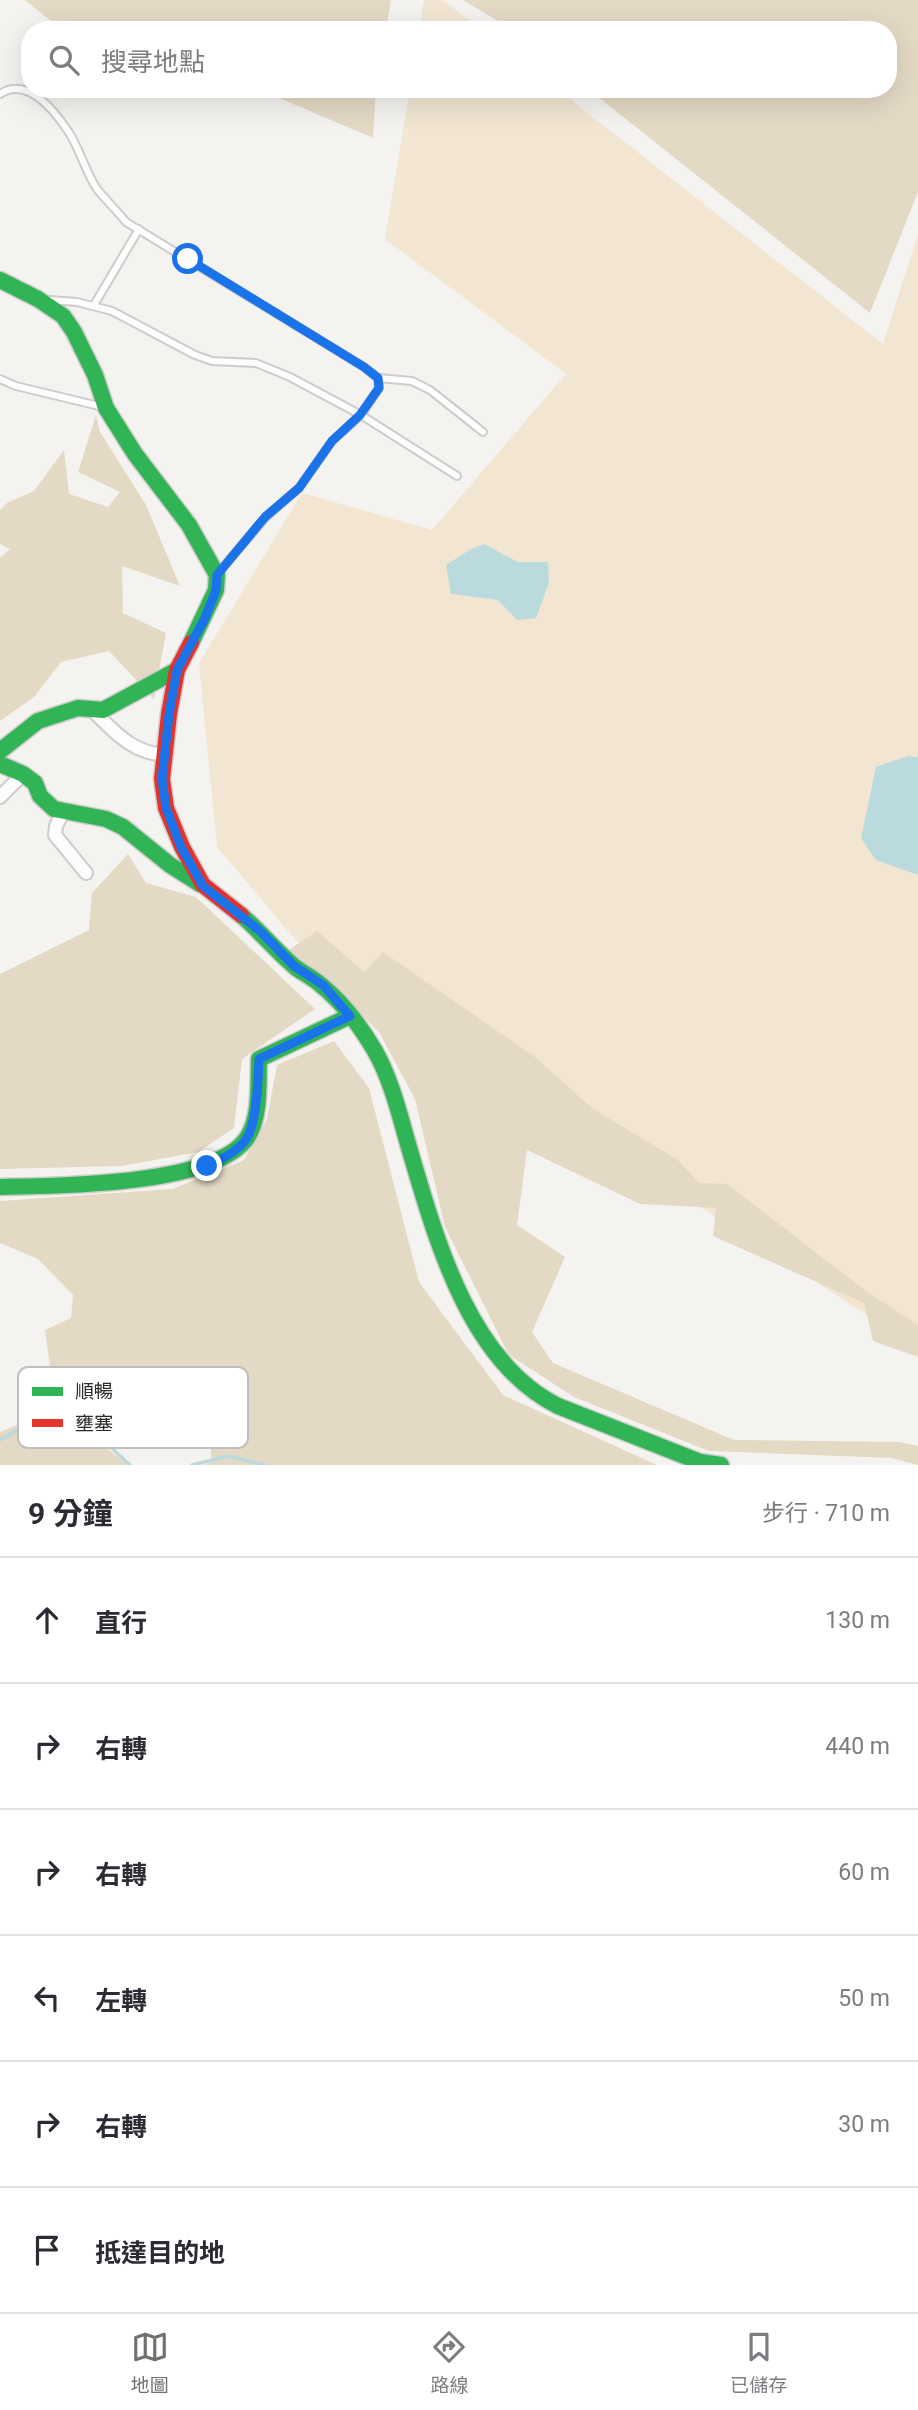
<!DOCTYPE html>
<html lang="zh-TW">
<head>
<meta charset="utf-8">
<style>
  :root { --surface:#fff; --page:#f2f2f3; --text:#2b2b33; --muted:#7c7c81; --line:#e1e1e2; --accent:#73716e }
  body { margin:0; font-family:Roboto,"Noto Sans TC",sans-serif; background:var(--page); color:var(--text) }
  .stop { position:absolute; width:21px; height:21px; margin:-16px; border:5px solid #1a73e8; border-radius:50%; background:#fff }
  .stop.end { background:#1a73e8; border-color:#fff; box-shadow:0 2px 7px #0008 }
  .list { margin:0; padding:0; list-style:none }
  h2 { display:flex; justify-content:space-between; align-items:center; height:91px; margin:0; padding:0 28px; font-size:30px }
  h2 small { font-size:23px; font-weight:400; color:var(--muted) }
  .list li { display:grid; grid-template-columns:46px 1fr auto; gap:21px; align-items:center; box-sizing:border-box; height:126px; padding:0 28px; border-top:2px solid var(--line) }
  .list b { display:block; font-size:26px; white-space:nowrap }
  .list em { font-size:23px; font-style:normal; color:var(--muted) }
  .icon { flex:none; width:38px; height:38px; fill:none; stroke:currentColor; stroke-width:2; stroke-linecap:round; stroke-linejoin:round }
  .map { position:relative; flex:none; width:918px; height:1465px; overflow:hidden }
  .search { position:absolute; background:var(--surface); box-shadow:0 7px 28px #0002; left:21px; right:21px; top:21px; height:77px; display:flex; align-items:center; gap:18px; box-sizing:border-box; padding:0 24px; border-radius:28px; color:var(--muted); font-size:26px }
  .sheet { height:847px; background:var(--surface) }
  nav { display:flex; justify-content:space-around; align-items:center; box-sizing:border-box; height:98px; border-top:2px solid var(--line); background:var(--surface); font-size:19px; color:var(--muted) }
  nav a { display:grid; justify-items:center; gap:4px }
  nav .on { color:var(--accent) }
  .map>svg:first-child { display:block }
  .green { fill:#f2e6d3 }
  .forest { fill:#e4d9c5 }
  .water { fill:#badadd }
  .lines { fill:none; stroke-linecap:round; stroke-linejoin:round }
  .stream { stroke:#badadd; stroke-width:3.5 }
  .lane-casing { stroke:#ceccca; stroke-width:10 }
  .street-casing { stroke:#ceccca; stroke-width:16 }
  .fast-casing { stroke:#ceccca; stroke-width:19 }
  .jam-casing { stroke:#ceccca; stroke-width:19 }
  .lane { stroke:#fefdfd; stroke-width:6 }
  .street { stroke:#fefdfd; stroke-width:12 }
  .fast { stroke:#30b455; stroke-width:16 }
  .jam { stroke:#e5322d; stroke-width:16 }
  .route { stroke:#1a73e8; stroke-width:9 }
  .key { fill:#fff; stroke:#c0bfbe; stroke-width:2 }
  .key-label { font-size:19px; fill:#2d2b28 }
</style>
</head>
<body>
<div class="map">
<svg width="918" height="1465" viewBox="0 0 918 1465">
  <rect width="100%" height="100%" fill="#f5f3ef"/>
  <!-- green -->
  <g class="green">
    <polygon points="424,0 443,0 481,30 419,30"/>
    <polygon points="410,89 557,89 883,344 918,234 918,1348 305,951 217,847 199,663 302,493 432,530 566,374 385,239"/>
  </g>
  <!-- forest -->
  <g class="forest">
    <polygon points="25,0 391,0 386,30 62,30"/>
    <polygon points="463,0 918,0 918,192 870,313 588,89 888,89 888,30 513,30"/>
    <polygon points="258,89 376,89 373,138"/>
    <polygon points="96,415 100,432 146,505 180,586 122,566 123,613 166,633 154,699 109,651 61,662 34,697 0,721 0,558 10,549 0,544 0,510 7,503 34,491 64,450 69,494 108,507 120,492 78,472"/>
    <polygon points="128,854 146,883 196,897 315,1009 242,1059 234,1128 198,1152 122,1166 0,1169 0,974 89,930 92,893"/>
    <polygon points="317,931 364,972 383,952 535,1057 593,1109 678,1160 699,1183 727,1184 867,1292 918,1325 918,1357 873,1341 864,1303 713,1236 716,1208 640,1204 527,1150 517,1225 565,1257 532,1332 553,1363 734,1440 900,1442 918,1446 918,1465 891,1458 709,1451 574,1397 509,1355 445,1227 415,1099 379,1032 338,992 287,951"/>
    <polygon points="334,1041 369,1088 419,1282 503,1395 657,1465 203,1465 211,1462 211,1434 122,1419 50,1366 45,1330 71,1318 73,1295 38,1259 0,1243 0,1201 172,1189 244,1160 267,1119 277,1065"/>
    <polygon points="42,1415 91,1436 128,1465 0,1465 0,1432"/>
  </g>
  <!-- water -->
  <g class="water">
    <polygon points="484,544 518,562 548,562 549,583 536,618 517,620 498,600 451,594 446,565 471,549"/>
    <polygon points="908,756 918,757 918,875 876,860 861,838 876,767"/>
  </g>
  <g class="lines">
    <!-- stream -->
    <g class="stream">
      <polyline points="0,1440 57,1408 93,1431 130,1465"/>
      <polyline points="192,1465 229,1456 265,1465"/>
    </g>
    <defs>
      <g id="lane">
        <path d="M0 94C27 76 54 110 68 131 80 149 85 171 97 189 106 200 117 211 126 222L364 367 378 378 379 388 361 415 332 441 299 488 266 517 218 573"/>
        <polyline points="50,300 77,302 112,311 195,355 212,361 256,363 290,377 361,415 457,476"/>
        <polyline points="94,305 139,229"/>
        <polyline points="378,378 412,381 430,390 483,432"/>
        <polyline points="0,379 16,386 103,407"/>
      </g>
      <g id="street">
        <path d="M91 709C114 731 130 752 164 755"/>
        <polyline points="0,797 23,774"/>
        <polyline points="63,812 56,826 55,835 86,873"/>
      </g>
      <g id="fast">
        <polyline points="0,280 38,299 63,316 74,332 95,375 106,408 135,454 189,525 217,575 216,590 191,643"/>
        <polyline points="0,751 38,721 78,708 103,710 177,670"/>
        <polyline points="0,764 23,774 35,783 40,796 54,809 106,819 123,827 170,865 200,884"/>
        <path d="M241 915C260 931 276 951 295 967 303 973 313 978 321 985 342 1002 361 1027 375 1051 392 1081 400 1117 410 1151 436 1239 469 1362 558 1406L700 1462 721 1465"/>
        <path d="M0 1187C55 1186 214 1186 247 1138 261 1117 258 1083 259 1059L350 1016"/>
      </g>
      <polyline id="jam" points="191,643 177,670 169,714 162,779 166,808 182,847 203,885 241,915"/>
    </defs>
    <!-- lane casing -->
    <use href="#lane" class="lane-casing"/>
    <!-- street casing -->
    <use href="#street" class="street-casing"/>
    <!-- fast casing -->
    <use href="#fast" class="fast-casing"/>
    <!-- jam casing -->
    <use href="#jam" class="jam-casing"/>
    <!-- lane -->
    <use href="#lane" class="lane"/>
    <!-- street -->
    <use href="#street" class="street"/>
    <!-- fast -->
    <use href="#fast" class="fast"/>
    <!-- jam -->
    <use href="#jam" class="jam"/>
  </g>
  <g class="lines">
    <!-- route -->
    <path class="route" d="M188 259 364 367 378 378 379 388 360 415 332 441 299 488 265 517 217 575 216 590 205 618 177 670 169 714 162 779 166 808 181 847 203 886 260 931 294 966 323 985 350 1016 259 1059C258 1080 257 1126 245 1141 235 1153 221 1159 207 1166"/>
  </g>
  <!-- legend -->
  <rect x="18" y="1367" width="230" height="81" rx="10" class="key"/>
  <rect x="32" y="1387" width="31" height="9" fill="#30b455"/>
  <rect x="32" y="1419" width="31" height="8" fill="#e5322d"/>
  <g class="key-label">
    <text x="75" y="1398">順暢</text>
    <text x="75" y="1430">壅塞</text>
  </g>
</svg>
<div class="stop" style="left:188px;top:259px"></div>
<div class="stop end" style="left:207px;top:1166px"></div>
<div class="search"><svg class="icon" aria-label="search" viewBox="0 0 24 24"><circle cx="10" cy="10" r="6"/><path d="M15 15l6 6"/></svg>搜尋地點</div>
</div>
<section class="sheet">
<h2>9 分鐘<small>步行 · 710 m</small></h2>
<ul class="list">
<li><svg class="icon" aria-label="ahead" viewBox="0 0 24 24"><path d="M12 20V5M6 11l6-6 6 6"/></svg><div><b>直行</b></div><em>130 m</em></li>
<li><svg class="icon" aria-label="right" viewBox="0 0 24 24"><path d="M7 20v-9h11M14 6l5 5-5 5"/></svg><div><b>右轉</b></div><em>440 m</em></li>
<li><svg class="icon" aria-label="right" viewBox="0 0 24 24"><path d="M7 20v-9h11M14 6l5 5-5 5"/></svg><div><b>右轉</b></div><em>60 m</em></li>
<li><svg class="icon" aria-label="left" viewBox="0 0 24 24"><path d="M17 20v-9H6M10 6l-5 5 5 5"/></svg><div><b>左轉</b></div><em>50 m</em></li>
<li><svg class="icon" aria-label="right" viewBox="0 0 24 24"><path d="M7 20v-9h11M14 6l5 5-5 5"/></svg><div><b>右轉</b></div><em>30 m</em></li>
<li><svg class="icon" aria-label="arrive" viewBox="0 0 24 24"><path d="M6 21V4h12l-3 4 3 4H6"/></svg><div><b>抵達目的地</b></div></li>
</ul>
</section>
<nav>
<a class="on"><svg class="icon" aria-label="map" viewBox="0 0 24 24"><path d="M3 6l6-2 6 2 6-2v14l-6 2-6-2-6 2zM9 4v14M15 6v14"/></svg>地圖</a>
<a><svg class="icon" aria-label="directions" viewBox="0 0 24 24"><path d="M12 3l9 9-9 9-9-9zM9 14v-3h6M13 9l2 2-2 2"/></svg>路線</a>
<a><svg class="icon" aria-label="saved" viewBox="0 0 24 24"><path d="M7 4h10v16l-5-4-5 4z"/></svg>已儲存</a>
</nav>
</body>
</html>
